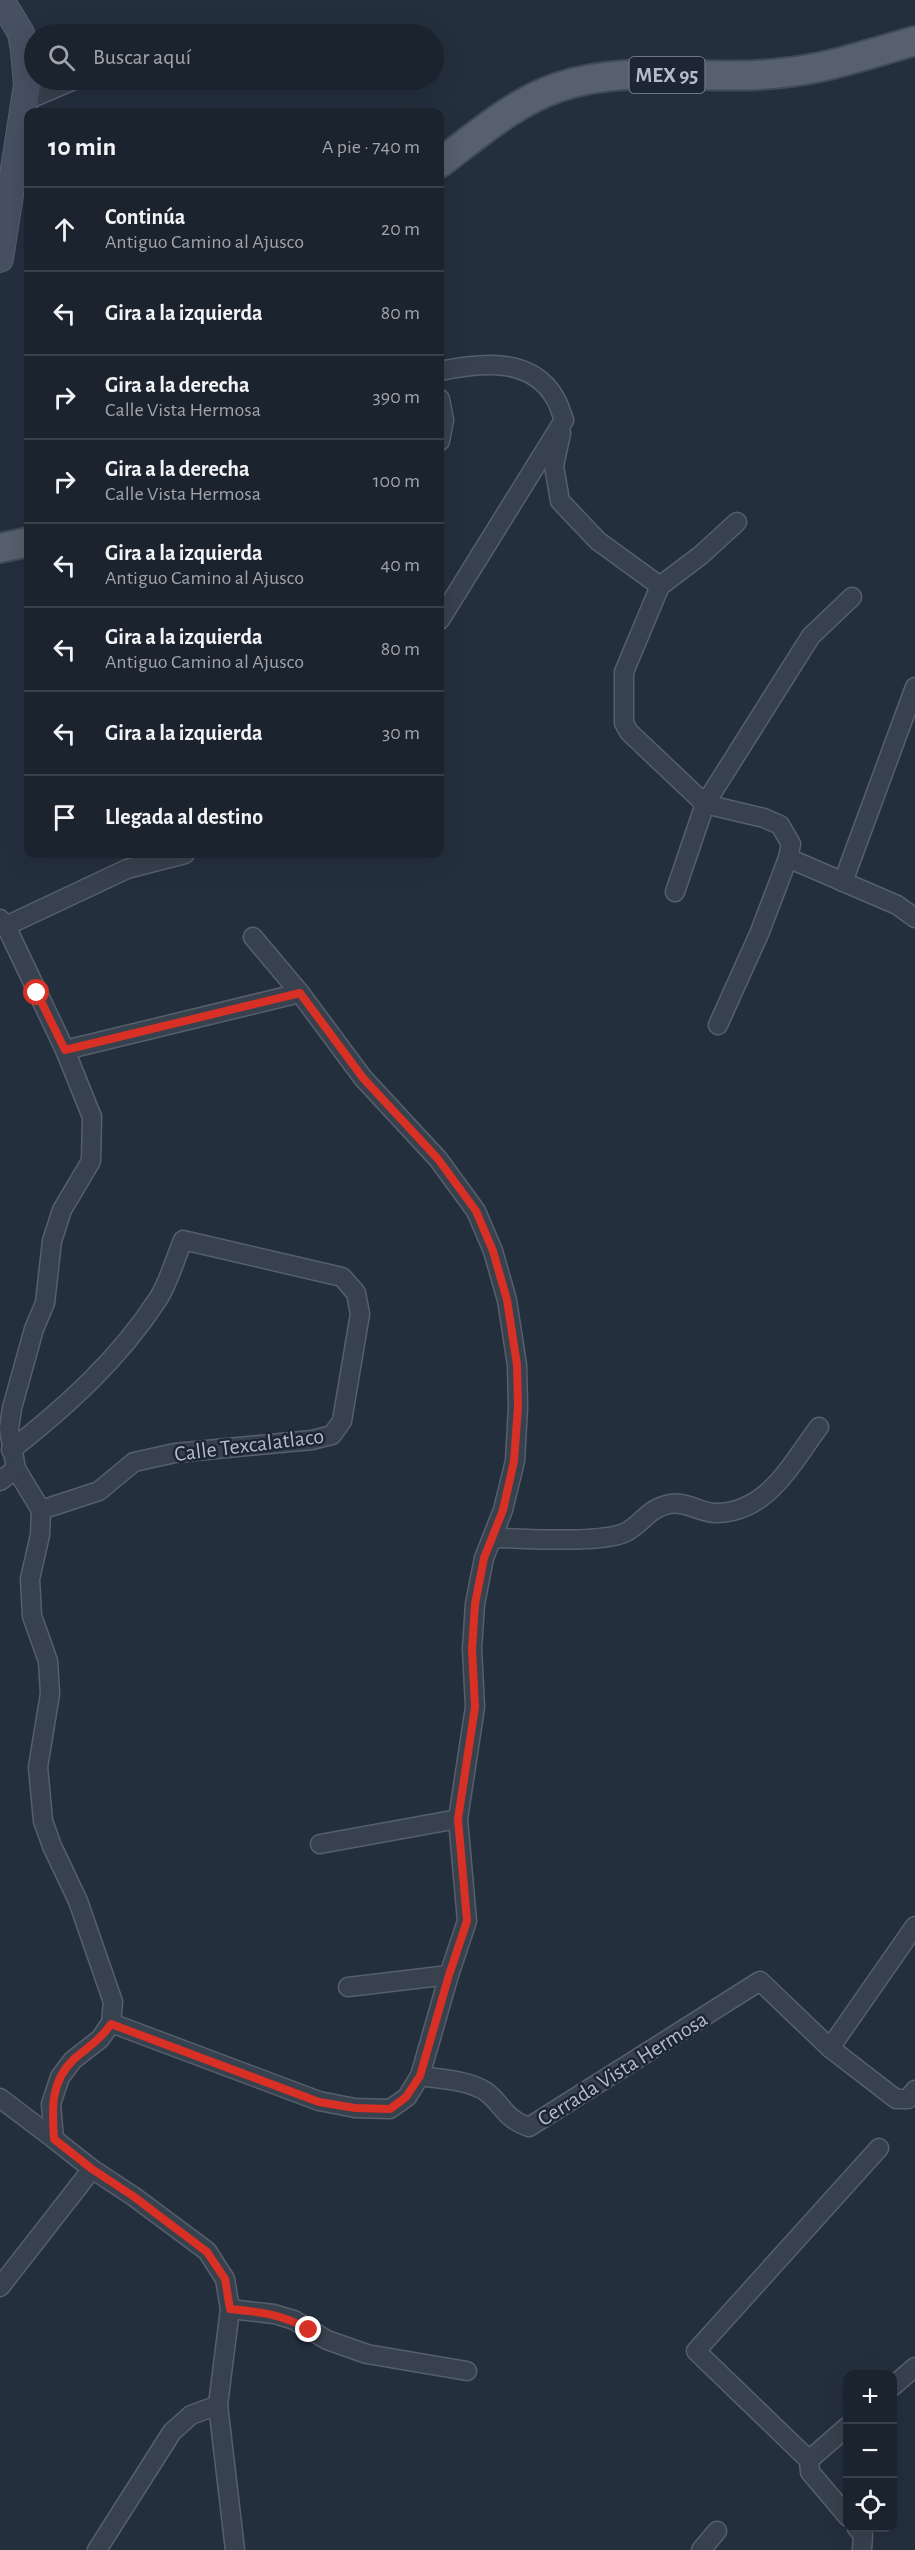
<!DOCTYPE html>
<html lang="es">
<head>
<meta charset="utf-8">
<style>
  :root { --surface:#1b232e; --page:#242b36; --text:#f1f3f6; --muted:#a0a4aa; --line:#39404a }
  body { margin:0; font-family:"Alegreya Sans",sans-serif; background:var(--page); color:var(--text) }
  .controls { position:absolute; right:18px; bottom:18px; display:grid; overflow:hidden; border-radius:12px; box-shadow:0 6px 24px #0002 }
  .controls button { width:54px; height:54px; display:grid; place-items:center; padding:0; border:0; border-bottom:2px solid var(--line); background:var(--surface); color:var(--text); font:30px sans-serif }
  .stop { position:absolute; width:18px; height:18px; margin:-14px; border:4px solid #d93025; border-radius:50%; background:#fff }
  .stop.end { background:#d93025; border-color:#fff; box-shadow:0 2px 6px #0008 }
  .list { margin:0; padding:0; list-style:none }
  h2 { display:flex; justify-content:space-between; align-items:center; height:78px; margin:0; padding:0 24px; font-size:26px }
  h2 small { font-size:20px; font-weight:400; color:var(--muted) }
  .list li { display:grid; grid-template-columns:39px 1fr auto; gap:18px; align-items:center; box-sizing:border-box; height:84px; padding:0 24px; border-top:2px solid var(--line) }
  .list b { display:block; font-size:22px; white-space:nowrap }
  .list p { margin:0; font-size:20px; white-space:nowrap; color:var(--muted) }
  .list em { font-size:20px; font-style:normal; color:var(--muted) }
  .icon { flex:none; width:33px; height:33px; fill:none; stroke:currentColor; stroke-width:2; stroke-linecap:round; stroke-linejoin:round }
  .map { position:relative; flex:none; width:915px; height:2550px; overflow:hidden }
  .search { position:absolute; background:var(--surface); box-shadow:0 6px 24px #0002; left:24px; top:24px; width:420px; height:66px; display:flex; align-items:center; gap:15px; box-sizing:border-box; padding:0 21px; border-radius:33px; color:var(--muted); font-size:22px }
  .panel { position:absolute; background:var(--surface); box-shadow:0 6px 24px #0002; left:24px; top:108px; width:420px; height:750px; border-radius:12px }
  .map>svg:first-child { display:block }
  .lines { fill:none; stroke-linecap:round; stroke-linejoin:round }
  .minor-casing { stroke:#565f6c; stroke-width:21 }
  .secondary-casing { stroke:#565f6c; stroke-width:28 }
  .primary-casing { stroke:#414a57; stroke-width:32 }
  .minor { stroke:#38414e; stroke-width:18 }
  .secondary { stroke:#465061; stroke-width:26 }
  .primary { stroke:#56606e; stroke-width:28 }
  .route { stroke:#d93025; stroke-width:8 }
  .labels { text-anchor:middle; stroke-width:5; stroke-linejoin:round; paint-order:stroke }
  .shield { fill:#1d2633; stroke:#878f9c; stroke-width:1.5 }
  .shield-label { font-size:21px; font-weight:bold; fill:#b4bcc9 }
  .street-label { font-size:22px; fill:#b4bcc9; stroke:#1d2633 }
</style>
</head>
<body>
<div class="map">
<svg width="915" height="2550" viewBox="0 0 915 2550">
  <rect width="100%" height="100%" fill="#242f3e"/>
  <g class="lines">
    <defs>
      <g id="minor">
        <polyline points="25,101 74,80"/>
        <path d="M440 371C479 363 531 356 555 398 559 404 561 413 564 420L440 620"/>
        <polyline points="440,399 444,420 440,441"/>
        <polyline points="561,433 554,466 560,501 598,541 660,586"/>
        <polyline points="788,858 897,905 915,918"/>
        <polyline points="843,882 915,687"/>
        <polyline points="675,892 705,804 811,636 852,597"/>
        <polyline points="0,919 6,926 65,1050 92,1117 91,1161 62,1210 52,1241 45,1303 34,1329 12,1408 9,1429 16,1469 41,1510 40,1535 30,1579 32,1616 48,1661 50,1694 38,1767 43,1821 52,1846 78,1901 113,2002 111,2023 100,2039 73,2060 60,2077 51,2104 54,2139 92,2169 133,2196 207,2251 225,2279 230,2309 218,2405 235,2550"/>
        <polyline points="6,926 127,869 185,854"/>
        <polyline points="718,1025 759,934 788,858 791,844 780,825 764,818 705,804 629,732 624,723 624,672 660,586 701,555 737,522"/>
        <polyline points="65,1050 300,993"/>
        <path d="M11 1450C67 1406 119 1359 158 1299 169 1282 175 1259 183 1240L342 1277 356 1293 360 1314 342 1421 332 1435 312 1440 175 1453 134 1462 99 1491 41 1510"/>
        <polyline points="0,1481 16,1469"/>
        <path d="M492 1538C525 1538 596 1544 624 1533 641 1526 647 1508 670 1504 684 1501 700 1512 714 1513 767 1514 791 1464 819 1427"/>
        <polyline points="320,1844 458,1819"/>
        <polyline points="348,1987 449,1975"/>
        <polyline points="111,2023 319,2101 355,2108 390,2109 407,2097 420,2076 449,1975 467,1921 458,1819 475,1707 472,1649 475,1604 484,1558 503,1510 515,1461 518,1407 517,1365 507,1300 493,1251 476,1211 438,1159 363,1078 300,993 253,937"/>
        <polyline points="830,2048 915,1926"/>
        <path d="M420 2076C440 2079 468 2080 485 2091 504 2105 503 2118 529 2127L760 1981 830 2048 896 2099H908L915 2090"/>
        <polyline points="0,2098 54,2139"/>
        <polyline points="0,2287 92,2169"/>
        <polyline points="230,2309 274,2314 294,2320 327,2340 367,2354 467,2371"/>
        <polyline points="892,2387 915,2367"/>
        <polyline points="848,2426 809,2460 810,2472 848,2517"/>
        <polyline points="809,2460 696,2351 879,2148"/>
        <polyline points="857,2528 863,2535 862,2550"/>
        <polyline points="97,2550 172,2432 191,2415 218,2405"/>
        <polyline points="701,2550 717,2531"/>
      </g>
      <polyline id="secondary" points="0,259 27,85 24,51 21,33 1,0"/>
      <g id="primary">
        <path d="M440 163C476 136 514 102 559 87 631 63 707 82 781 73 827 69 871 53 915 41"/>
        <polyline points="0,548 28,542"/>
      </g>
    </defs>
    <!-- minor casing -->
    <use href="#minor" class="minor-casing"/>
    <!-- secondary casing -->
    <use href="#secondary" class="secondary-casing"/>
    <!-- primary casing -->
    <use href="#primary" class="primary-casing"/>
    <!-- minor -->
    <use href="#minor" class="minor"/>
    <!-- secondary -->
    <use href="#secondary" class="secondary"/>
    <!-- primary -->
    <use href="#primary" class="primary"/>
  </g>
  <g class="lines">
    <!-- route -->
    <path class="route" d="M37 993 65 1050 300 993 363 1078 438 1159 476 1211 493 1251 507 1300 517 1365 518 1407 514 1461 503 1510 484 1558 475 1604 472 1649 475 1707 458 1819 467 1921 449 1975 420 2076 406 2097 390 2109 355 2108 319 2102 111 2024C99 2041 89 2046 74 2059 50 2082 52 2109 54 2139L92 2169 133 2196 207 2252 225 2279 230 2309C259 2312 283 2314 309 2330"/>
  </g>
  <g class="labels">
    <!-- shield labels -->
    <rect class="shield" x="629.5" y="57" width="75" height="36" rx="4.5"/>
    <g class="shield-label">
      <text x="667" y="82">MEX 95</text>
    </g>
    <!-- street labels -->
    <g class="street-label">
      <text transform="translate(249 1444) rotate(-7)" y="8">Calle Texcalatlaco</text>
      <text transform="translate(622 2068) rotate(-32)" y="8">Cerrada Vista Hermosa</text>
    </g>
  </g>
</svg>
<div class="controls">
<button>+</button>
<button>−</button>
<button><svg class="icon" aria-label="locate" viewBox="0 0 24 24"><circle cx="12" cy="12" r="6"/><path d="M12 2v4M12 18v4M2 12h4M18 12h4"/></svg></button>
</div>
<div class="stop" style="left:37px;top:993px"></div>
<div class="stop end" style="left:309px;top:2330px"></div>
<div class="search"><svg class="icon" aria-label="search" viewBox="0 0 24 24"><circle cx="10" cy="10" r="6"/><path d="M15 15l6 6"/></svg>Buscar aquí</div>
<section class="panel">
<h2>10 min<small>A pie · 740 m</small></h2>
<ul class="list">
<li><svg class="icon" aria-label="ahead" viewBox="0 0 24 24"><path d="M12 20V5M6 11l6-6 6 6"/></svg><div><b>Continúa</b><p>Antiguo Camino al Ajusco</p></div><em>20 m</em></li>
<li><svg class="icon" aria-label="left" viewBox="0 0 24 24"><path d="M17 20v-9H6M10 6l-5 5 5 5"/></svg><div><b>Gira a la izquierda</b></div><em>80 m</em></li>
<li><svg class="icon" aria-label="right" viewBox="0 0 24 24"><path d="M7 20v-9h11M14 6l5 5-5 5"/></svg><div><b>Gira a la derecha</b><p>Calle Vista Hermosa</p></div><em>390 m</em></li>
<li><svg class="icon" aria-label="right" viewBox="0 0 24 24"><path d="M7 20v-9h11M14 6l5 5-5 5"/></svg><div><b>Gira a la derecha</b><p>Calle Vista Hermosa</p></div><em>100 m</em></li>
<li><svg class="icon" aria-label="left" viewBox="0 0 24 24"><path d="M17 20v-9H6M10 6l-5 5 5 5"/></svg><div><b>Gira a la izquierda</b><p>Antiguo Camino al Ajusco</p></div><em>40 m</em></li>
<li><svg class="icon" aria-label="left" viewBox="0 0 24 24"><path d="M17 20v-9H6M10 6l-5 5 5 5"/></svg><div><b>Gira a la izquierda</b><p>Antiguo Camino al Ajusco</p></div><em>80 m</em></li>
<li><svg class="icon" aria-label="left" viewBox="0 0 24 24"><path d="M17 20v-9H6M10 6l-5 5 5 5"/></svg><div><b>Gira a la izquierda</b></div><em>30 m</em></li>
<li><svg class="icon" aria-label="arrive" viewBox="0 0 24 24"><path d="M6 21V4h12l-3 4 3 4H6"/></svg><div><b>Llegada al destino</b></div></li>
</ul>
</section>
</div>
</body>
</html>
